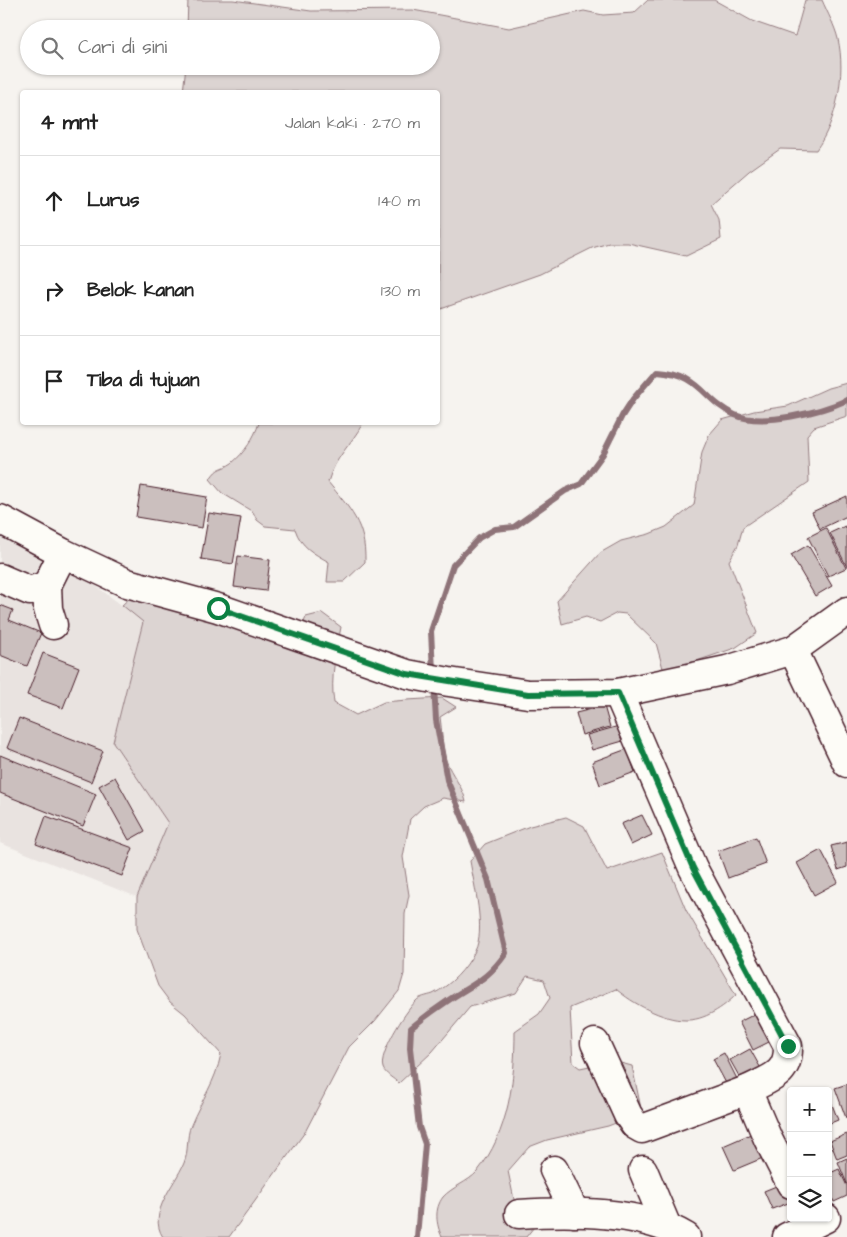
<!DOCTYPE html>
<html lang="id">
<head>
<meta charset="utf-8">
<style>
  :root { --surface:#fff; --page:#f6f6f6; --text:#222; --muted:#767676; --line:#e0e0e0 }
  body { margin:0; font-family:"Architects Daughter",sans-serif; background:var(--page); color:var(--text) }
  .controls { position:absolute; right:15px; bottom:15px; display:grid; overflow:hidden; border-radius:5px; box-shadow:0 1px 4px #0004 }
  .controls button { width:45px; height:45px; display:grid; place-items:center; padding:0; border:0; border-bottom:1px solid var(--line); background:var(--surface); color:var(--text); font:25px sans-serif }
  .stop { position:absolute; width:15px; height:15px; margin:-11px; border:4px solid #0b8043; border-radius:50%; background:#fff }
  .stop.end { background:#0b8043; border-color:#fff; box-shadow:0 1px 5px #0008 }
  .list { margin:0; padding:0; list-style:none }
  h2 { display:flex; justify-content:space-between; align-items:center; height:65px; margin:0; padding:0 20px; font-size:21px }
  h2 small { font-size:16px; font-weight:400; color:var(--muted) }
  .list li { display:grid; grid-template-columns:32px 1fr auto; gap:15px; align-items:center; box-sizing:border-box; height:90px; padding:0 20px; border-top:1px solid var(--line) }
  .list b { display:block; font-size:19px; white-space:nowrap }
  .list em { font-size:16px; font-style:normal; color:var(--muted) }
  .icon { flex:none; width:28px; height:28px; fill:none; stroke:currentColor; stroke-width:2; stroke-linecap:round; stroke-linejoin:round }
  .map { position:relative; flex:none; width:847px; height:1237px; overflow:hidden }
  .search { position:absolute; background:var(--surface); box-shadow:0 1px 4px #0004; left:20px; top:20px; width:420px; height:55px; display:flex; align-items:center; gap:12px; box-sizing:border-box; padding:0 18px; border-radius:28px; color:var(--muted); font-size:19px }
  .panel { position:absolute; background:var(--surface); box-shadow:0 1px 4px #0004; left:20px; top:90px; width:420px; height:335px; border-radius:5px }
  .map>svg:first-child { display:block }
  .built { fill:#e9e3e0 }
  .green { fill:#dcd4d2; stroke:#937a7e }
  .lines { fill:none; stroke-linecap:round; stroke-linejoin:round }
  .stream { stroke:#8e7378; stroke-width:6 }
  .building { fill:#cbbfbe; stroke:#4a1f2b }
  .minor-casing { stroke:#4a1f2b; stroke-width:31 }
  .major-casing { stroke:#4a1f2b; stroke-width:31 }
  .minor { stroke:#fdfcf7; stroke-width:28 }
  .major { stroke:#fdfcf7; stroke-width:28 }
  .route { stroke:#0b8043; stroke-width:6 }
</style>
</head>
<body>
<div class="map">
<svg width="847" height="1237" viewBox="0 0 847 1237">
  <rect width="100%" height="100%" fill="#f6f3ef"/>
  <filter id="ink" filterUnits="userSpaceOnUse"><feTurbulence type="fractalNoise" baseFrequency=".02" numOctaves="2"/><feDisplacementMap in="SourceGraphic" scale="10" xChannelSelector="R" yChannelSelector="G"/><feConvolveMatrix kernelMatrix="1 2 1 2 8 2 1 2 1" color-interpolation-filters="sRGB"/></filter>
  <g filter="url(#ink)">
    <!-- built -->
    <polygon class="built" points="0,531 81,575 143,621 113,742 168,823 137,897 0,843"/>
    <!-- green -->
    <g class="green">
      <path d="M188 0H233L311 11 413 10 509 28 584 11 603 15 634 13 648 0H714L752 21 795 36 805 0H822C827 12 835 26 838 39 846 74 837 121 816 150L780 149 749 171 711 204 719 220 721 239 686 256 628 243H609L592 248 540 274 438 310V92H183L186 66H431V29H187Z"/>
      <polygon points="847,383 847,416 814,427 807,435 809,482 743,527 738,545 729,561 757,633 735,648 664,672 656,643 626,614 617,613 600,622 586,617 562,624 557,601 600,553 621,541 649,534 666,527 694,505 702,452 709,435 722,420 754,411 788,406 828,388"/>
      <path d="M259 423H363C351 445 335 457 328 482 350 509 366 524 365 562L344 582H327L329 562C313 553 301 547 295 529L265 526 257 520 253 512 222 493 210 479C218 466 222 470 232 463 245 452 254 438 259 423Z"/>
      <path d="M134 594 297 641 306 617 322 613 341 627C336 653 330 678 334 703L356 715 384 702 407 700 442 698 456 707 440 717C442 730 442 747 446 760 451 775 463 786 466 802L443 798 424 806 410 819 403 857 409 895 405 914 404 974 399 991 375 1021 349 1047 305 1132 229 1237H163C147 1213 175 1185 184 1163 189 1151 186 1137 191 1125 202 1098 215 1084 221 1054L185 1014 170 1002 158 986 137 929V897L168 823 113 742 143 622 122 605Z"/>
      <path d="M566 817 584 826 607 871 662 852 686 910 736 995C724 1007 704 1021 685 1020 663 1020 632 1003 616 989L570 1008 573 1063 580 1068 613 1061 632 1066 642 1113 608 1126 547 1140 529 1147 508 1171 516 1209 534 1227 526 1237H442C436 1224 434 1209 443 1197 452 1187 468 1182 477 1172 509 1132 515 1080 515 1031L539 1014 550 998 544 980 527 976 516 993 470 1007 432 1052 399 1083C394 1079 385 1074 383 1068 378 1054 405 1012 416 1001 419 997 427 996 433 994 451 985 466 969 475 951 486 929 474 885 470 861L485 844 530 826Z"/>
    </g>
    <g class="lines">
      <!-- stream -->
      <g class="stream">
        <path d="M433 671 431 631 453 565 479 538 495 529 514 527 565 491 581 484 603 454 622 416 633 399 657 371C702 374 702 400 735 415 762 427 821 412 847 400"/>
        <path d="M417 1237 425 1144 419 1127 410 1048 411 1028C422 1019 434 1010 446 1002 472 984 487 981 506 953L488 879 447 780 436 720 434 686"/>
      </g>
    </g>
    <!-- building -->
    <g class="building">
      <polygon points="141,486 207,497 202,528 136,517"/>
      <polygon points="847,496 847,516 820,529 812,512"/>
      <polygon points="209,513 241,518 233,564 201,559"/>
      <polygon points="845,526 847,530 847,567 830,533"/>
      <polygon points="826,528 846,568 828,576 808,537"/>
      <polygon points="808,545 832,586 815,596 791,555"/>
      <polygon points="238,556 270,560 266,591 234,587"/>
      <polygon points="0,605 13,610 9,620 41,633 27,666 0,655"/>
      <polygon points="43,653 79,667 63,708 27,695"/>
      <polygon points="604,706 610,727 582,735 576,713"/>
      <polygon points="19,718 103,751 91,782 7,748"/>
      <polygon points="619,726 623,741 592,750 587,735"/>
      <polygon points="627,749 635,772 600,785 592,762"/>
      <polygon points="0,755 96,794 83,826 0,793"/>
      <polygon points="115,777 145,831 129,840 99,786"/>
      <polygon points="642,815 652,835 631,845 621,824"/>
      <polygon points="46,816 133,848 122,876 36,844"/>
      <polygon points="756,837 766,864 728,878 718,851"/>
      <polygon points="847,842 847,867 838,870 831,846"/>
      <polygon points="821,850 838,882 814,895 797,863"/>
      <polygon points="763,1010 777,1038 753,1050 739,1022"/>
      <polygon points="750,1049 764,1074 744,1085 730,1060"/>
      <polygon points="724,1053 738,1081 728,1087 713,1059"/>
      <polygon points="847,1084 847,1118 846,1118 835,1088"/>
      <polygon points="828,1094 838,1120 828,1124"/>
      <polygon points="760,1130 770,1155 734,1170 723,1146"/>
      <polygon points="847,1134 847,1155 837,1159 830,1141"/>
      <polygon points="847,1158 847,1184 838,1162"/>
      <polygon points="839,1169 847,1186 847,1196 834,1202 828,1189 828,1174"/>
      <polygon points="786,1182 791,1194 791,1202 772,1209 764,1191"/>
    </g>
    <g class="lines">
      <defs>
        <g id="minor">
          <polyline points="0,578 30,591 47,585 63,553"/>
          <polyline points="47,585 48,609 53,625"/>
          <polyline points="793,650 847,611"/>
          <path d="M618 693 693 868 788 1046C789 1075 770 1078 747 1090L768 1139 791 1184"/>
          <polyline points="595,1043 628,1115 635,1125 642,1129 747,1090"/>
          <polyline points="554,1170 575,1213"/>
          <polyline points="643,1170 667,1227"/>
          <path d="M519 1214C570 1211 642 1210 686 1237"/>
          <polyline points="787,1237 826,1218"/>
        </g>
        <polyline id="major" points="0,519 63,553 127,583 218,608 407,674 449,682 528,694 618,693 727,670 793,650 847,763"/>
      </defs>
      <!-- minor casing -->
      <use href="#minor" class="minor-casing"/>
      <!-- major casing -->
      <use href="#major" class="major-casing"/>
      <!-- minor -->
      <use href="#minor" class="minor"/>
      <!-- major -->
      <use href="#major" class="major"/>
    </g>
  </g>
  <g class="lines" filter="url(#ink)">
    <!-- route -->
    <polyline class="route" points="218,608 407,674 528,694 618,693 693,868 788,1046"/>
  </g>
</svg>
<div class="controls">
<button>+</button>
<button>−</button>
<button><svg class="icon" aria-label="layers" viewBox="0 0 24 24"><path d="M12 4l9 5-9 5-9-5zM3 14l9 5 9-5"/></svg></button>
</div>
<div class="stop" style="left:218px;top:608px"></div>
<div class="stop end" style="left:788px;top:1046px"></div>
<div class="search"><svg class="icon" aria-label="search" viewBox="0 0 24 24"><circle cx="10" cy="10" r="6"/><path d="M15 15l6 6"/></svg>Cari di sini</div>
<section class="panel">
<h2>4 mnt<small>Jalan kaki · 270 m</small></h2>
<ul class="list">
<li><svg class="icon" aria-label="ahead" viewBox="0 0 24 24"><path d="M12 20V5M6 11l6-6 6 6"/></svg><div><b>Lurus</b></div><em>140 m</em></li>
<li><svg class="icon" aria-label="right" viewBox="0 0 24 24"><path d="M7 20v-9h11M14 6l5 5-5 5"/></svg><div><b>Belok kanan</b></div><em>130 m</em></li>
<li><svg class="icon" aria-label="arrive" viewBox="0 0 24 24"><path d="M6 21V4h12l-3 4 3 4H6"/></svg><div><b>Tiba di tujuan</b></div></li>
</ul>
</section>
</div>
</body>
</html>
